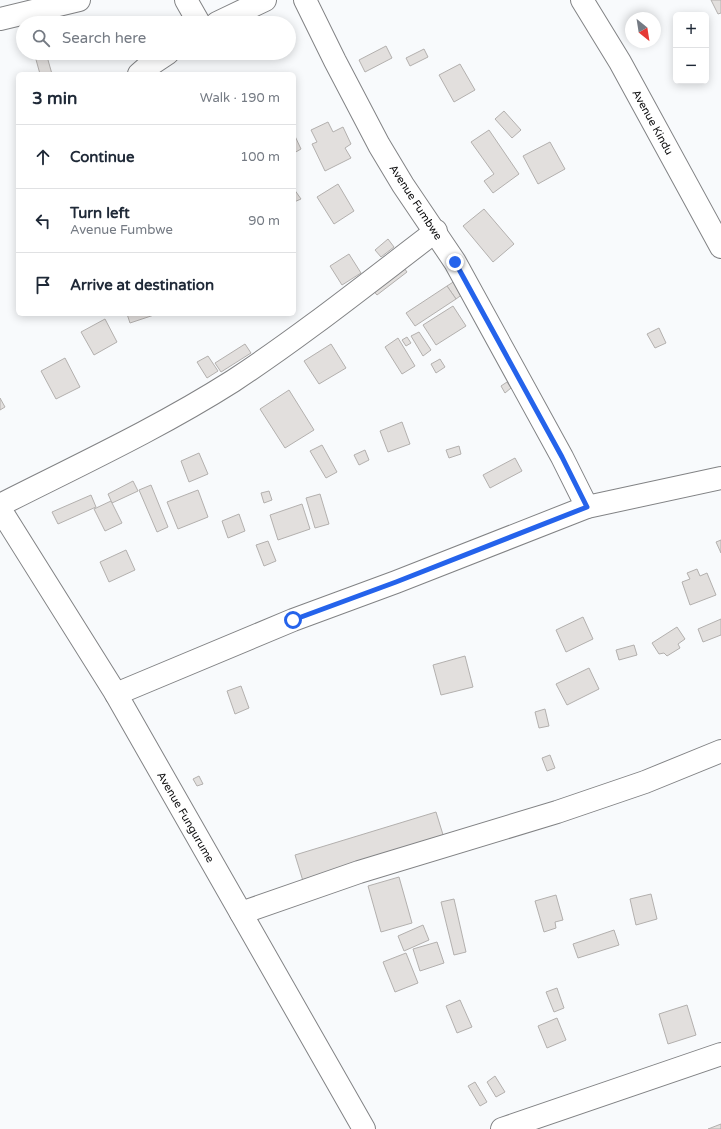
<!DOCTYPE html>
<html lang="en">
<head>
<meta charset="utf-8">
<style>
  :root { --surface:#fff; --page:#f6f6f7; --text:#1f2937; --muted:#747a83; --line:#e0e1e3 }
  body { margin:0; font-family:"Varela Round",sans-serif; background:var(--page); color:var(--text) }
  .controls { position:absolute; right:12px; top:12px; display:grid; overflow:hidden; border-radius:6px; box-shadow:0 2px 10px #0003 }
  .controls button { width:36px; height:36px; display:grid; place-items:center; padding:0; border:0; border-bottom:1px solid var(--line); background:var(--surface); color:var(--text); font:20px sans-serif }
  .compass { position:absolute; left:625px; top:12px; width:36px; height:36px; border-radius:50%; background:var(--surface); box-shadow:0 2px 10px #0003; rotate:150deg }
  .stop { position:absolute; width:12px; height:12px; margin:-9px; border:3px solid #2563eb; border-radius:50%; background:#fff }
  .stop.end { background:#2563eb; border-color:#fff; box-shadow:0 1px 4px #0008 }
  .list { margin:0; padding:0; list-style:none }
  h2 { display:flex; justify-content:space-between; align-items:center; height:52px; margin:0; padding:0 16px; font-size:17px }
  h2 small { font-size:13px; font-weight:400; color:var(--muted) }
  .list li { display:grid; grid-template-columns:26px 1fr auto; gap:12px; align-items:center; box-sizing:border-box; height:64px; padding:0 16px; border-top:1px solid var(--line) }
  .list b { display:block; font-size:15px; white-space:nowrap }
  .list p { margin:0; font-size:13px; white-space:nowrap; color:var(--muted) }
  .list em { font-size:13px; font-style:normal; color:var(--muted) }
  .icon { flex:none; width:22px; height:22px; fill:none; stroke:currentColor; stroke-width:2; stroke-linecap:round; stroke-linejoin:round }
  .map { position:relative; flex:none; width:721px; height:1129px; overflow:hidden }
  .search { position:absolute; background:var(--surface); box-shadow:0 2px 10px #0003; left:16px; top:16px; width:280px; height:44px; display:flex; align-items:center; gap:10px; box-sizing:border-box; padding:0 14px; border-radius:22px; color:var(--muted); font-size:15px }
  .panel { position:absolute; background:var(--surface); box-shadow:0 2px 10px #0003; left:16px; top:72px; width:280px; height:244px; border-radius:6px }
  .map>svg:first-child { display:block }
  .building { fill:#e2dfdd; stroke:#b3b0ae }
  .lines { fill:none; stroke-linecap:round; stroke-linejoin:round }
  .minor-casing { stroke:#828385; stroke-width:24 }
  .minor { stroke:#fff; stroke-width:22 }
  .route { stroke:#2563eb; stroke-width:5 }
  .labels { text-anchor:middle; stroke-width:3; stroke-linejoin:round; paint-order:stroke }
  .street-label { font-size:11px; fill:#0c0c0d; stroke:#fff }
</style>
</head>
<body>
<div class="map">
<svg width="721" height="1129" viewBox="0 0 721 1129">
  <rect width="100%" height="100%" fill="#f8fafc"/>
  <!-- building -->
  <g class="building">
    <polygon points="711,0 721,0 721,13 718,14"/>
    <polygon points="386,46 392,58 365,72 359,60"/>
    <polygon points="424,49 428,57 410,66 406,58"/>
    <polygon points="46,53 52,74 40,74 35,56"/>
    <polygon points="460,64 475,90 454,102 439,75"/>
    <polygon points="504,111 521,130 512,138 495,119"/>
    <polygon points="328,122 333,132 343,127 351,144 345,148 351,158 325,171 312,144 317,142 311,130"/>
    <polygon points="489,130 519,174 493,193 484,181 494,174 471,142"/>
    <polygon points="294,134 301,149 294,153"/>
    <polygon points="550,142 565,169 538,184 523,156"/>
    <polygon points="338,184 354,211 334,224 317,197"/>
    <polygon points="294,189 301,199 294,202"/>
    <polygon points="484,209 514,244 493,262 463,226"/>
    <polygon points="388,239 394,247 381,257 375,250"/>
    <polygon points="349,254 361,273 342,285 330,266"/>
    <polygon points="401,264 407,272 377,295 371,288"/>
    <polygon points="458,279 467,291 456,299 447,286"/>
    <polygon points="447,286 456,299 415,326 406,313"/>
    <polygon points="453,306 466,326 436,345 423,325"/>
    <polygon points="127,314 157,314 130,323"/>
    <polygon points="105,319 117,342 94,355 81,332"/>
    <polygon points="659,328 666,343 655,348 647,334"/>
    <polygon points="419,332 431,350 423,356 411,336"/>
    <polygon points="407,337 411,343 406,346 402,340"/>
    <polygon points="398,338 415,366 402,374 385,347"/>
    <polygon points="245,344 251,353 221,372 215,363"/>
    <polygon points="331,344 346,368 319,384 304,361"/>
    <polygon points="208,356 218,371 207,378 197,362"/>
    <polygon points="65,358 80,387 56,399 41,371"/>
    <polygon points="440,359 445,367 436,373 431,364"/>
    <polygon points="507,382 511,388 505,393 501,386"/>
    <polygon points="289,390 314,430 285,448 260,409"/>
    <polygon points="0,398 5,407 0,410"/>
    <polygon points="402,422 410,444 388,452 380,431"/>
    <polygon points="322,445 337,472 326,478 310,451"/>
    <polygon points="459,446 461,454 449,458 446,450"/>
    <polygon points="365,450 369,460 359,465 354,455"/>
    <polygon points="199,453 208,474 189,482 181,461"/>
    <polygon points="515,458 522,471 490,488 483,475"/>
    <polygon points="133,481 138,491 112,503 108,494"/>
    <polygon points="151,485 168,527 157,532 139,490"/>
    <polygon points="198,490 208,517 178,529 167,502"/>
    <polygon points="269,491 272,500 264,503 261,493"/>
    <polygon points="320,494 329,524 315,528 306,498"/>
    <polygon points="91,495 96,507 58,524 52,512"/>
    <polygon points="111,501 122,523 105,531 94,509"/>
    <polygon points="302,504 310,529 278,540 270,515"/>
    <polygon points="239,514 245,531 228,538 222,521"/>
    <polygon points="721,540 721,553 716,542"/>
    <polygon points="268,541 276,561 264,566 256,545"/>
    <polygon points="126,550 135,570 109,582 100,562"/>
    <polygon points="697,569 700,576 707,573 716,595 690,605 682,582 690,579 687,573"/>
    <polygon points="583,617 593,639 566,652 556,630"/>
    <polygon points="721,619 721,635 703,642 698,629"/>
    <polygon points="677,627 685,639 678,644 680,648 667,656 664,653 659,654 652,643"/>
    <polygon points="634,645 637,655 619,660 616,650"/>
    <polygon points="465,656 473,687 441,695 433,665"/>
    <polygon points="589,668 599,689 567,705 556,684"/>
    <polygon points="241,686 249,708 235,714 227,691"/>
    <polygon points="545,709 549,726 539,728 535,712"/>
    <polygon points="550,755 555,768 547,771 542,758"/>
    <polygon points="199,776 203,784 197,786 193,779"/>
    <polygon points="436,812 444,838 303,881 295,855"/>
    <polygon points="399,877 412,923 381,932 368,886"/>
    <polygon points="651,894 657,919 636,925 630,899"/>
    <polygon points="556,895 563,920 555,922 556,928 544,932 535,901"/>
    <polygon points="454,899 466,952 454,955 441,902"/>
    <polygon points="423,925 429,940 404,951 398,936"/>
    <polygon points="614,930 619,945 578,958 573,944"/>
    <polygon points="437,942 444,963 420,971 413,949"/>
    <polygon points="406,953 418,983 395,992 383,962"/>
    <polygon points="557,988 564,1008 554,1012 546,992"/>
    <polygon points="460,1000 472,1027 457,1033 446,1006"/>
    <polygon points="687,1005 696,1035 668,1044 659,1014"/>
    <polygon points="557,1018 566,1040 547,1048 538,1026"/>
    <polygon points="495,1076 505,1092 496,1097 487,1082"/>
    <polygon points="475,1082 487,1102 480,1106 468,1086"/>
    <polygon points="721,1124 721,1129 708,1129"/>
  </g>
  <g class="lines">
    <defs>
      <g id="minor">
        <polyline points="186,0 199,23"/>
        <polyline points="305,0 335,61 379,145 403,185 455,262 562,457 587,507"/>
        <polyline points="582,0 620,62 721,247"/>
        <polyline points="0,19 79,0"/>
        <polyline points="217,23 265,0"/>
        <polyline points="139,74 147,67 168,53"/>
        <path d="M0 505C79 465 159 428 233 381 303 335 369 282 436 231"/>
        <polyline points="0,509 116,694 364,1129"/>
        <polyline points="116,694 293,620 396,582 587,507 721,478"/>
        <polyline points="241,913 359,872 557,812 645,782 721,751"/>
        <polyline points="502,1129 721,1054"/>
      </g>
    </defs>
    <!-- minor casing -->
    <use href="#minor" class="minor-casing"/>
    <!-- minor -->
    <use href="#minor" class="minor"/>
  </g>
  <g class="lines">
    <!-- route -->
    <polyline class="route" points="293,620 396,582 587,507 562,457 455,262"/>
  </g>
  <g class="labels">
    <!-- street labels -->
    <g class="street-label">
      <text transform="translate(653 122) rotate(61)" y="4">Avenue Kindu</text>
      <text transform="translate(416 202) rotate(57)" y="4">Avenue Fumbwe</text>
      <text transform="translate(186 817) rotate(60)" y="4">Avenue Fungurume</text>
    </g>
  </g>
</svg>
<div class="controls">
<button>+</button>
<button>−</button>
</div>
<svg class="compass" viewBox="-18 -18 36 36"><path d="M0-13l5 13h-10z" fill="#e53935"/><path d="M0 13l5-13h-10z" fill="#747a83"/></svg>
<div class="stop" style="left:293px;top:620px"></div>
<div class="stop end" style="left:455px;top:262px"></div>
<div class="search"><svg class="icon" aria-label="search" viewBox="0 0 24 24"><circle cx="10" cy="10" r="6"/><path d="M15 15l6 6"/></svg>Search here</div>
<section class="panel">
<h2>3 min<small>Walk · 190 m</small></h2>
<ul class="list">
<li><svg class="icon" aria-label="ahead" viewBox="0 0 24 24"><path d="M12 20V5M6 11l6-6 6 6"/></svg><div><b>Continue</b></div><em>100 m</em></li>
<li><svg class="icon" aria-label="left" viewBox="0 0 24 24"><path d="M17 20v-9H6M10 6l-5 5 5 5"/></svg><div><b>Turn left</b><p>Avenue Fumbwe</p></div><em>90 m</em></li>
<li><svg class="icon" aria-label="arrive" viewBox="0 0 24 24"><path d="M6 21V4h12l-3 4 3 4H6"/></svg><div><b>Arrive at destination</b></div></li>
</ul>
</section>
</div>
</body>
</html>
